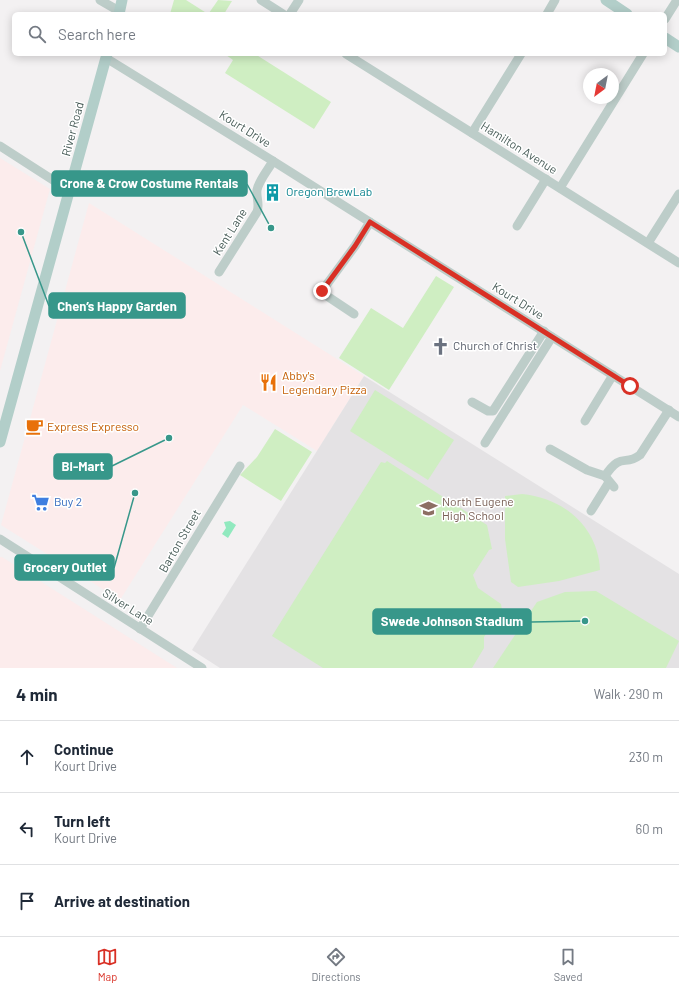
<!DOCTYPE html>
<html lang="en">
<head>
<meta charset="utf-8">
<style>
  :root { --surface:#fff; --page:#f6f6f7; --text:#1f2937; --muted:#747a83; --line:#e0e1e3; --accent:#d93025 }
  body { margin:0; font-family:Barlow,sans-serif; background:var(--page); color:var(--text) }
  .compass { position:absolute; left:583px; top:68px; width:36px; height:36px; border-radius:50%; background:var(--surface); box-shadow:0 2px 10px #0003; rotate:212deg }
  .stop { position:absolute; width:12px; height:12px; margin:-9px; border:3px solid #d93025; border-radius:50%; background:#fff }
  .stop.end { background:#d93025; border-color:#fff; box-shadow:0 1px 4px #0008 }
  .list { margin:0; padding:0; list-style:none }
  h2 { display:flex; justify-content:space-between; align-items:center; height:52px; margin:0; padding:0 16px; font-size:17px }
  h2 small { font-size:13px; font-weight:400; color:var(--muted) }
  .list li { display:grid; grid-template-columns:26px 1fr auto; gap:12px; align-items:center; box-sizing:border-box; height:72px; padding:0 16px; border-top:1px solid var(--line) }
  .list b { display:block; font-size:15px; white-space:nowrap }
  .list p { margin:0; font-size:13px; white-space:nowrap; color:var(--muted) }
  .list em { font-size:13px; font-style:normal; color:var(--muted) }
  .icon { flex:none; width:22px; height:22px; fill:none; stroke:currentColor; stroke-width:2; stroke-linecap:round; stroke-linejoin:round }
  .map { position:relative; flex:none; width:679px; height:668px; overflow:hidden }
  .search { position:absolute; background:var(--surface); box-shadow:0 2px 10px #0003; left:12px; right:12px; top:12px; height:44px; display:flex; align-items:center; gap:10px; box-sizing:border-box; padding:0 14px; border-radius:6px; color:var(--muted); font-size:15px }
  .sheet { height:268px; background:var(--surface) }
  nav { display:flex; justify-content:space-around; align-items:center; box-sizing:border-box; height:56px; border-top:1px solid var(--line); background:var(--surface); font-size:11px; color:var(--muted) }
  nav a { display:grid; justify-items:center; gap:2px }
  nav .on { color:var(--accent) }
  .map>svg:first-child { display:block }
  .commercial { fill:#fcecec }
  .education { fill:#e4e2e4 }
  .green { fill:#cfeec2 }
  .water { fill:#91e9bf }
  .lines { fill:none; stroke-linecap:round; stroke-linejoin:round }
  .minor { stroke:#bdcdc9; stroke-width:9 }
  .major { stroke:#b2cec9; stroke-width:11 }
  .route { stroke:#d93025; stroke-width:5 }
  .labels { text-anchor:middle; stroke-width:3; stroke-linejoin:round; paint-order:stroke }
  .street-label { font-size:12px; fill:#495d59; stroke:#fff }
  .culture-label { font-size:12px; fill:#0d838f; stroke:#fff; text-anchor:start }
  .worship-label { font-size:12px; fill:#5b616d; stroke:#fff; text-anchor:start }
  .food-label { font-size:12px; fill:#c56008; stroke:#fff; text-anchor:start }
  .shop-label { font-size:12px; fill:#366cbe; stroke:#fff; text-anchor:start }
  .education-label { font-size:12px; fill:#785e54; stroke:#fff; text-anchor:start }
  .leader { fill:none; stroke:#37978a; stroke-width:1.5 }
  .callout-dot { fill:#37978a; stroke:#fff; stroke-width:1.5 }
  .callout { fill:#37978a; stroke:#37978a; stroke-width:1.5 }
  .callout-label { font-size:13px; text-anchor:middle; font-weight:bold; fill:#fff }
</style>
</head>
<body>
<div class="map">
<svg width="679" height="668" viewBox="0 0 679 668">
  <rect width="100%" height="100%" fill="#f3f1f2"/>
  <!-- commercial -->
  <g class="commercial">
    <polygon points="0,158 50,189 0,371"/>
    <polygon points="89,203 364,376 317,451 243,405 120,600 1,525"/>
    <polygon points="0,557 2,557 177,668 0,668"/>
  </g>
  <!-- education -->
  <polygon class="education" points="364,376 679,574 679,668 220,668 192,650"/>
  <!-- green -->
  <g class="green">
    <polygon points="174,0 186,0 208,14 170,14"/>
    <polygon points="218,0 232,1 224,14 210,14 209,13"/>
    <polygon points="227,54 255,54 331,102 314,129 225,73 233,60 226,55"/>
    <polygon points="436,276 454,287 389,390 339,358 371,308 403,328"/>
    <polygon points="375,390 454,440 428,480 350,431"/>
    <polygon points="275,429 312,452 281,501 240,475 257,457"/>
    <polygon points="387,461 487,525 492,549 489,550 473,575 478,588 501,604 502,610 484,637 484,648 472,668 323,668 272,636 381,462 385,463"/>
    <path d="M522 494C564 498 598 527 600 570L559 581 518 587 511 582 505 539V496Z"/>
    <polygon points="596,591 679,641 666,668 493,668 537,602 565,592"/>
  </g>
  <!-- water -->
  <polygon class="water" points="230,521 236,525 228,538 222,534 226,528 224,522"/>
  <g class="lines">
    <!-- minor -->
    <g class="minor">
      <polyline points="100,0 119,11"/>
      <polyline points="261,0 283,14"/>
      <polyline points="290,14 299,0"/>
      <polyline points="547,14 555,0"/>
      <polyline points="665,19 677,0"/>
      <polyline points="346,54 679,263"/>
      <polyline points="106,58 273,161 679,417"/>
      <polyline points="472,133 521,54"/>
      <polyline points="0,146 70,191"/>
      <polyline points="560,188 643,54"/>
      <polyline points="517,226 546,179"/>
      <polyline points="648,243 679,194"/>
      <path d="M219 272 257 212C260 204 256 198 257 190 259 180 268 170 273 161"/>
      <polyline points="354,314 324,294 322,291 355,246 370,222"/>
      <polyline points="472,402 488,411 493,411 544,331"/>
      <polyline points="585,421 613,375"/>
      <polyline points="485,443 552,337"/>
      <polyline points="550,449 587,470 605,476"/>
      <path d="M614 487 605 476C622 451 624 467 640 455L669 410"/>
      <polyline points="591,511 609,482"/>
      <polyline points="0,539 202,668"/>
      <polyline points="140,629 240,466"/>
    </g>
    <!-- major -->
    <g class="major">
      <polyline points="606,0 627,14"/>
      <polyline points="119,14 122,0"/>
      <polyline points="665,38 679,47"/>
      <polyline points="0,442 107,54"/>
    </g>
  </g>
  <g class="lines">
    <!-- route -->
    <polyline class="route" points="322,291 355,246 370,222 630,386"/>
  </g>
  <!-- icons -->
  <defs>
    <symbol id="building-bare" viewBox="-9 -9 18 18"><path d="M-4-6H4V6H1V3H-1V6H-4ZM-2.5-4.3h1.7v1.8h-1.7ZM.8-4.3h1.7v1.8H.8ZM-2.5-1h1.7V.8h-1.7ZM.8-1h1.7V.8H.8Z" fill="#0f9aa8" stroke="#fff" stroke-width="2.5" paint-order="stroke"/></symbol>
    <symbol id="church-bare" viewBox="-9 -9 18 18"><path d="M-1.2-6h2.4v3.5h3.3v2.4h-3.3V6h-2.4V-.1h-3.3v-2.4h3.3Z" fill="#6b7280" stroke="#fff" stroke-width="2.5" paint-order="stroke"/></symbol>
    <symbol id="restaurant-bare" viewBox="-9 -9 18 18"><path d="M-5-6h1v4h1v-4h1v4h1v-4h1v5L-1.5 .5V6h-2V.5L-5-1ZM5-6V6H3V1.5H1.5Q1.5-4 5-6Z" fill="#e8710a" stroke="#fff" stroke-width="2.5" paint-order="stroke"/></symbol>
    <symbol id="cafe-bare" viewBox="-9 -9 18 18"><path d="M-5.5-4.5H6V0H3Q3 3.5 0 3.5H-2.5Q-5.5 3.5-5.5 0ZM3-3.2v2h1.7v-2ZM-6 4.5H4V6H-6Z" fill="#e8710a" stroke="#fff" stroke-width="2.5" paint-order="stroke"/></symbol>
    <symbol id="supermarket-bare" viewBox="-9 -9 18 18"><path d="M-6-5.5h2.5l.6 2H6L4.5 2H-2.5L-4.4-4H-6ZM-1.5 3.2a1.3 1.3 0 1 0 .1 0ZM3 3.2a1.3 1.3 0 1 0 .1 0Z" fill="#3f7fe0" stroke="#fff" stroke-width="2.5" paint-order="stroke"/></symbol>
    <symbol id="school-bare" viewBox="-9 -9 18 18"><path d="M0-5L7-2L0 1L-7-2ZM-4 1L0 2.5L4 1V4Q0 6-4 4Z" fill="#8d6e63" stroke="#fff" stroke-width="2.5" paint-order="stroke"/></symbol>
  </defs>
  <g fill-rule="evenodd">
    <use href="#building-bare" x="260" y="180" width="25" height="25"/>
    <use href="#church-bare" x="428" y="334" width="25" height="25"/>
    <use href="#restaurant-bare" x="256" y="370" width="25" height="25"/>
    <use href="#cafe-bare" x="22" y="414" width="25" height="25"/>
    <use href="#supermarket-bare" x="28" y="490" width="25" height="25"/>
    <use href="#school-bare" x="416" y="496" width="25" height="25"/>
  </g>
  <g class="labels">
    <!-- street labels -->
    <g class="street-label">
      <text transform="translate(73 129) rotate(-75)" y="4">River Road</text>
      <text transform="translate(245 129) rotate(32)" y="4">Kourt Drive</text>
      <text transform="translate(519 148) rotate(32)" y="4">Hamilton Avenue</text>
      <text transform="translate(230 232) rotate(-58)" y="4">Kent Lane</text>
      <text transform="translate(518 301) rotate(32)" y="4">Kourt Drive</text>
      <text transform="translate(180 541) rotate(-60)" y="4">Barton Street</text>
      <text transform="translate(128 607) rotate(32)" y="4">Silver Lane</text>
    </g>
    <!-- culture labels -->
    <g class="culture-label">
      <text x="286" y="196">Oregon BrewLab</text>
    </g>
    <!-- worship labels -->
    <g class="worship-label">
      <text x="453" y="350">Church of Christ</text>
    </g>
    <!-- food labels -->
    <g class="food-label">
      <text x="282" y="380">Abby's<tspan x="282" dy="14">Legendary Pizza</tspan></text>
      <text x="47" y="431">Express Expresso</text>
    </g>
    <!-- shop labels -->
    <g class="shop-label">
      <text x="54" y="506">Buy 2</text>
    </g>
    <!-- education labels -->
    <g class="education-label">
      <text x="442" y="506">North Eugene<tspan x="442" dy="14">High School</tspan></text>
    </g>
  </g>
  <!-- callouts -->
  <path class="leader" d="M271 228L247 184M21 232L49 306M169 438L112 466M135 493L114 568M585 621L531 622"/>
  <g class="callout-dot">
    <circle cx="271" cy="228" r="4"/>
    <circle cx="21" cy="232" r="4"/>
    <circle cx="169" cy="438" r="4"/>
    <circle cx="135" cy="493" r="4"/>
    <circle cx="585" cy="621" r="4"/>
  </g>
  <g class="callout">
    <rect x="52" y="171" width="195" height="25" rx="4"/>
    <rect x="49" y="293" width="136" height="25" rx="4"/>
    <rect x="54" y="454" width="58" height="25" rx="4"/>
    <rect x="15" y="555" width="99" height="25" rx="4"/>
    <rect x="373" y="609" width="158" height="25" rx="4"/>
  </g>
  <g class="callout-label">
    <text x="149" y="188">Crone &amp; Crow Costume Rentals</text>
    <text x="117" y="311">Chen’s Happy Garden</text>
    <text x="83" y="471">Bi-Mart</text>
    <text x="65" y="572">Grocery Outlet</text>
    <text x="452" y="626">Swede Johnson Stadium</text>
  </g>
</svg>
<svg class="compass" viewBox="-18 -18 36 36"><path d="M0-13l5 13h-10z" fill="#e53935"/><path d="M0 13l5-13h-10z" fill="#747a83"/></svg>
<div class="stop" style="left:630px;top:386px"></div>
<div class="stop end" style="left:322px;top:291px"></div>
<div class="search"><svg class="icon" aria-label="search" viewBox="0 0 24 24"><circle cx="10" cy="10" r="6"/><path d="M15 15l6 6"/></svg>Search here</div>
</div>
<section class="sheet">
<h2>4 min<small>Walk · 290 m</small></h2>
<ul class="list">
<li><svg class="icon" aria-label="ahead" viewBox="0 0 24 24"><path d="M12 20V5M6 11l6-6 6 6"/></svg><div><b>Continue</b><p>Kourt Drive</p></div><em>230 m</em></li>
<li><svg class="icon" aria-label="left" viewBox="0 0 24 24"><path d="M17 20v-9H6M10 6l-5 5 5 5"/></svg><div><b>Turn left</b><p>Kourt Drive</p></div><em>60 m</em></li>
<li><svg class="icon" aria-label="arrive" viewBox="0 0 24 24"><path d="M6 21V4h12l-3 4 3 4H6"/></svg><div><b>Arrive at destination</b></div></li>
</ul>
</section>
<nav>
<a class="on"><svg class="icon" aria-label="map" viewBox="0 0 24 24"><path d="M3 6l6-2 6 2 6-2v14l-6 2-6-2-6 2zM9 4v14M15 6v14"/></svg>Map</a>
<a><svg class="icon" aria-label="directions" viewBox="0 0 24 24"><path d="M12 3l9 9-9 9-9-9zM9 14v-3h6M13 9l2 2-2 2"/></svg>Directions</a>
<a><svg class="icon" aria-label="saved" viewBox="0 0 24 24"><path d="M7 4h10v16l-5-4-5 4z"/></svg>Saved</a>
</nav>
</body>
</html>
